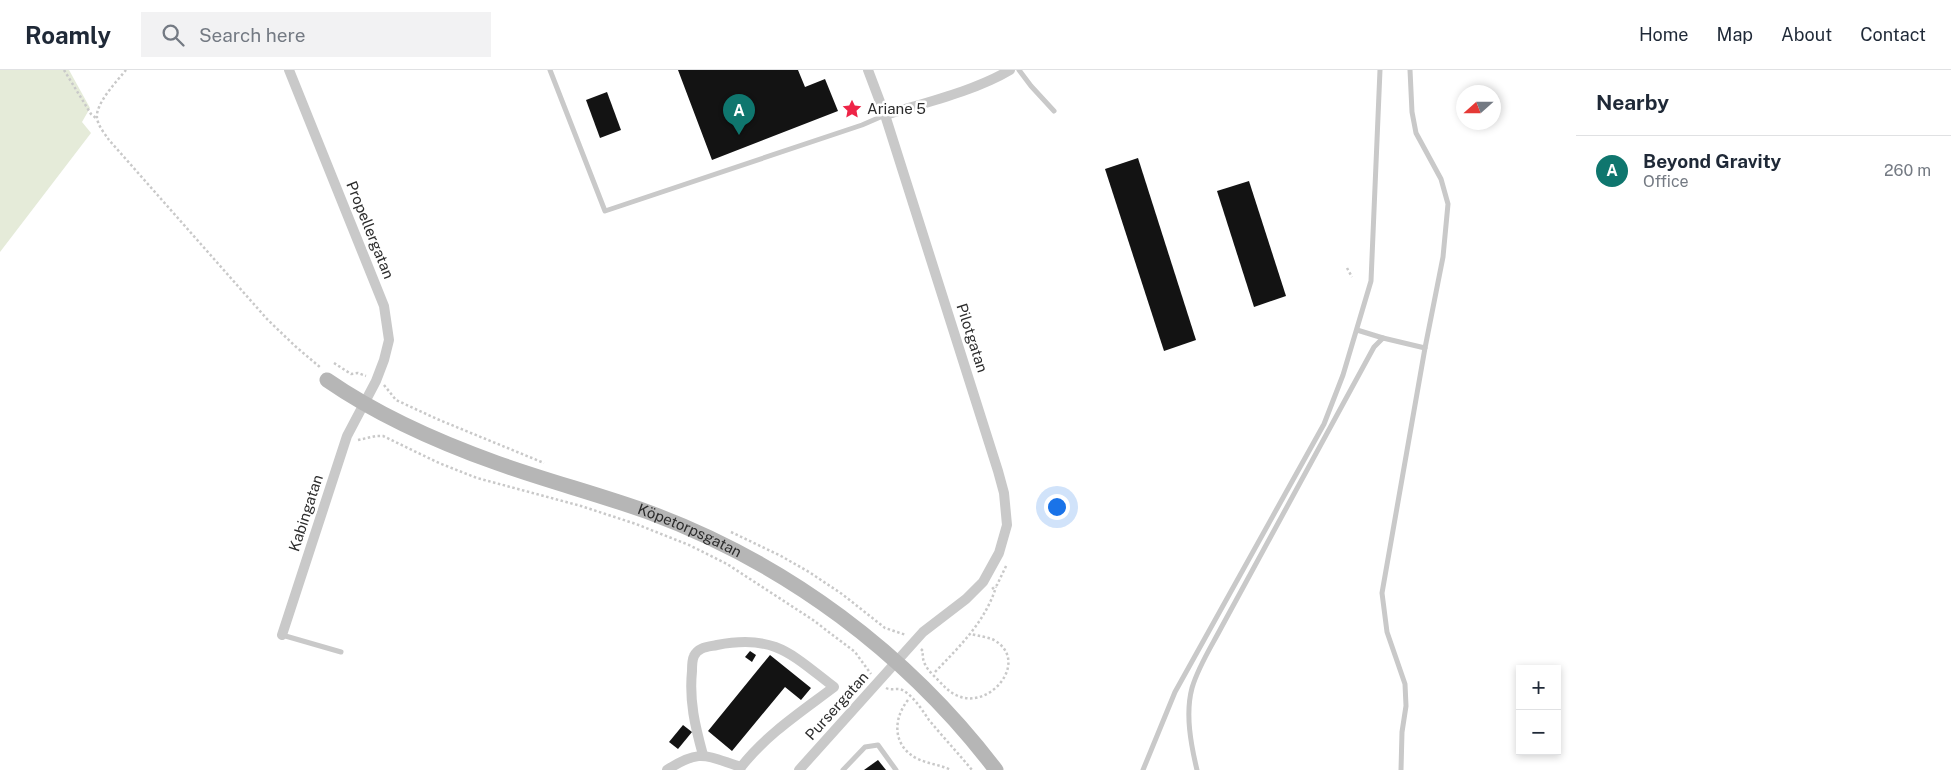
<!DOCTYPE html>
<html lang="en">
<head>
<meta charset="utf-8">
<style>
  :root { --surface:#fff; --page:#f2f2f3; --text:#1f2937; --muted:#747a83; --line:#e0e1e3; --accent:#0f766e }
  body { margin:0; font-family:"Public Sans",sans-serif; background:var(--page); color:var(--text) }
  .controls { position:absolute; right:15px; bottom:15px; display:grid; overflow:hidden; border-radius:0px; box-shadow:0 2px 8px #0003 }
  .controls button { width:45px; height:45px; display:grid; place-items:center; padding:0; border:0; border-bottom:1px solid var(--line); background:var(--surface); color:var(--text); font:25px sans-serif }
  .compass { position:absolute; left:1456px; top:15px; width:45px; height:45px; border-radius:50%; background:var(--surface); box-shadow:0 2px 8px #0003; rotate:249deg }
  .you { position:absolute; left:1056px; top:436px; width:18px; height:18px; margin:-12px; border:4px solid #fff; border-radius:50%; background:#1a73e8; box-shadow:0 0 0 8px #1a73e833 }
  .badge { display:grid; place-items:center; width:32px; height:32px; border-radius:50%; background:var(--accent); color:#fff; font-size:16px; font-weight:700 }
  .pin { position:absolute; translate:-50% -41px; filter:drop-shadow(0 1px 2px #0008) }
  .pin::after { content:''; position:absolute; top:26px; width:18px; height:15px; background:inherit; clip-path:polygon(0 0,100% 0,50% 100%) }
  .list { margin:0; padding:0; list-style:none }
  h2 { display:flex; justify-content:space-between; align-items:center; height:65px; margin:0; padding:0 20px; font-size:21px }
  h2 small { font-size:16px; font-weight:400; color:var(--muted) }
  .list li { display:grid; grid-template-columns:32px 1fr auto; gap:15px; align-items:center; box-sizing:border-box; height:70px; padding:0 20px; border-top:1px solid var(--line) }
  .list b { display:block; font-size:19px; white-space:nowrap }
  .list p { margin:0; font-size:16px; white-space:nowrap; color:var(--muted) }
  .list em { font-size:16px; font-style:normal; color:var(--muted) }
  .icon { flex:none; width:28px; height:28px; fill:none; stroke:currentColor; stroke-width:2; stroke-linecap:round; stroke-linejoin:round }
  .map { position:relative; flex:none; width:1576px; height:700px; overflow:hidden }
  header { display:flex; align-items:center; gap:30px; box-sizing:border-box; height:70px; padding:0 25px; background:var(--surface); border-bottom:1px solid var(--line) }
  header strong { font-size:24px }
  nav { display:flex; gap:28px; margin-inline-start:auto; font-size:18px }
  .search { width:350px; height:45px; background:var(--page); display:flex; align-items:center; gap:12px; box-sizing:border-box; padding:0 18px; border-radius:0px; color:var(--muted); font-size:19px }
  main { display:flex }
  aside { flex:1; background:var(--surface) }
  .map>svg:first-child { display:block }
  .green { fill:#e5ebd9 }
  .building { fill:#131313 }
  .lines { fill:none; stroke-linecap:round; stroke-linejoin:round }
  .path { stroke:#c9c9c9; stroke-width:2.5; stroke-dasharray:2.5 2.5; stroke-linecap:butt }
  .lane { stroke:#c9c9c9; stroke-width:5 }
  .street { stroke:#c9c9c9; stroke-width:10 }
  .secondary { stroke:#b6b6b6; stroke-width:15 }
  .labels { text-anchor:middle; stroke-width:5; stroke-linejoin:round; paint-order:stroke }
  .poi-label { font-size:15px; fill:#2c2c2c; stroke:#fff; text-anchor:start }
  .street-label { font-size:15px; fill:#2c2c2c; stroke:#fff }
</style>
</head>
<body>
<header>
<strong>Roamly</strong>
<div class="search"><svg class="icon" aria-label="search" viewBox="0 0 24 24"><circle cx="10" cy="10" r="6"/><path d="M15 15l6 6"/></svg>Search here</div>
<nav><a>Home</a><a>Map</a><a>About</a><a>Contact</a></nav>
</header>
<main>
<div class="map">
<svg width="1576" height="700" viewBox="0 0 1576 700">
  <rect width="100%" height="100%" fill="#fff"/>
  <!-- green -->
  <polygon class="green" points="0,0 69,0 90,38 82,52 91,63 0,182"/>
  <!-- building -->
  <g class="building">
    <polygon points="678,0 798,0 805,17 825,9 838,41 712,90"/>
    <polygon points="607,22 621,60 600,68 586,30"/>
    <polygon points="1138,88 1196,270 1164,281 1105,99"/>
    <polygon points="1249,111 1286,226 1254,237 1217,121"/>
    <polygon points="750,581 756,585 752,592 745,587"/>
    <polygon points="770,585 811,618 801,630 785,617 732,681 708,661"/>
    <polygon points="683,655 692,662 678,679 669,672"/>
    <polygon points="878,690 886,700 864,700"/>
  </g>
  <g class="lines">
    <!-- path -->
    <g class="path">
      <polyline points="64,0 91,44 97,49"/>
      <path d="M126 0C117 11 95 34 97 48 98 56 105 64 109 70L267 249 295 276 321 298"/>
      <polyline points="1347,198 1352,207"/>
      <polyline points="334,293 351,304 358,303 366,306"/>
      <polyline points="384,315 396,330 437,349 544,393"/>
      <polyline points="358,370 376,366 383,366 439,393 477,408 581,436 636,454 689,475 727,494 813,550 855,582 871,604"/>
      <polyline points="731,462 781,486 809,502 842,524 885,558 906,565"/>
      <polyline points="992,519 997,515 1007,494"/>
      <path d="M921 579 923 581C921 594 930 602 938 610 944 616 949 622 956 625 989 642 1031 591 994 570 987 567 979 566 971 564"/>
      <path d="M935 602C960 576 985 552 996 517"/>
      <path d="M886 618C892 621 899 617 904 621 915 628 922 640 929 650 943 667 958 683 972 700"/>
      <path d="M908 630C892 650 893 677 918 689 929 694 941 695 951 700"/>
    </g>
    <!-- lane -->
    <g class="lane">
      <polyline points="550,0 605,141 862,55 885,45"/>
      <polyline points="1019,0 1031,16 1054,41"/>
      <polyline points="1357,260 1383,268"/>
      <polyline points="282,565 341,582"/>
      <polyline points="843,700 865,677 878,675 896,700"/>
      <polyline points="1143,700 1175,622 1324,354 1343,305 1371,211 1380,0"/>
      <path d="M1197 700C1191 675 1185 644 1192 618 1198 597 1211 577 1221 558L1374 277 1383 268 1425 278"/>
      <polyline points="1401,700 1402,662 1406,636 1405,614 1387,562 1382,523 1425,278 1443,187 1448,134 1441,109 1416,63 1412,42 1410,0"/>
    </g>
    <!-- street -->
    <g class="street">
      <path d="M885 45C924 33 975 21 1010 0"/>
      <polyline points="282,565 347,366 376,311 384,290 389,270 384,236 289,0"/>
      <path d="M703 685C695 656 689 631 692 601 692 597 692 590 694 586 698 577 708 577 717 575 775 564 791 584 834 617 801 642 767 664 741 697"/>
      <path d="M667 700C700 678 706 686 741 697"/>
      <polyline points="799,700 923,562 966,529 983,512 999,483 1007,455 1004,423 998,401 885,45 868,0"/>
    </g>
    <!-- secondary -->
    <path class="secondary" id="s1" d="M327 310C379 346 438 372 497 393 547 411 598 424 648 442 786 493 907 583 996 700"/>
  </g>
  <!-- icons -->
  <defs>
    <symbol id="sight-bare" viewBox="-9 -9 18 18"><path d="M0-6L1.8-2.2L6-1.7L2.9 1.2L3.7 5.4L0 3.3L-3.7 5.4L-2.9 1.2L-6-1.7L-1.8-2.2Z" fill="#ee2447" stroke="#fff" stroke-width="2.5" paint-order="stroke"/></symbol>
  </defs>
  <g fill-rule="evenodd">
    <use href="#sight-bare" x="838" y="25" width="28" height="28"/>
  </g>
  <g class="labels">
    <!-- poi labels -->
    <g class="poi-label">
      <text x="867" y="44">Ariane 5</text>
    </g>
    <!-- street labels -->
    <g class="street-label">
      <text transform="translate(370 160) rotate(68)" y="5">Propellergatan</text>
      <text transform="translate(972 268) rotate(72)" y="5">Pilotgatan</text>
      <text transform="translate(306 443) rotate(-72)" y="5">Kabingatan</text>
      <text dy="5" stroke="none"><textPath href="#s1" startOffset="394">Köpetorpsgatan</textPath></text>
      <text transform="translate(837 636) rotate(-48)" y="5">Pursergatan</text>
    </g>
  </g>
</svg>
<div class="controls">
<button>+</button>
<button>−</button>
</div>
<svg class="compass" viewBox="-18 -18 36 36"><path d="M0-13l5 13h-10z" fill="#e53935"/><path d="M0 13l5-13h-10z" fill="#747a83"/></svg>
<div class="you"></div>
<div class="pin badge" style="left:739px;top:65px">A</div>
</div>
<aside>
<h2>Nearby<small></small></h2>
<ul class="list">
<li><span class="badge">A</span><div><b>Beyond Gravity</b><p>Office</p></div><em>260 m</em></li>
</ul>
</aside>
</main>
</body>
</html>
